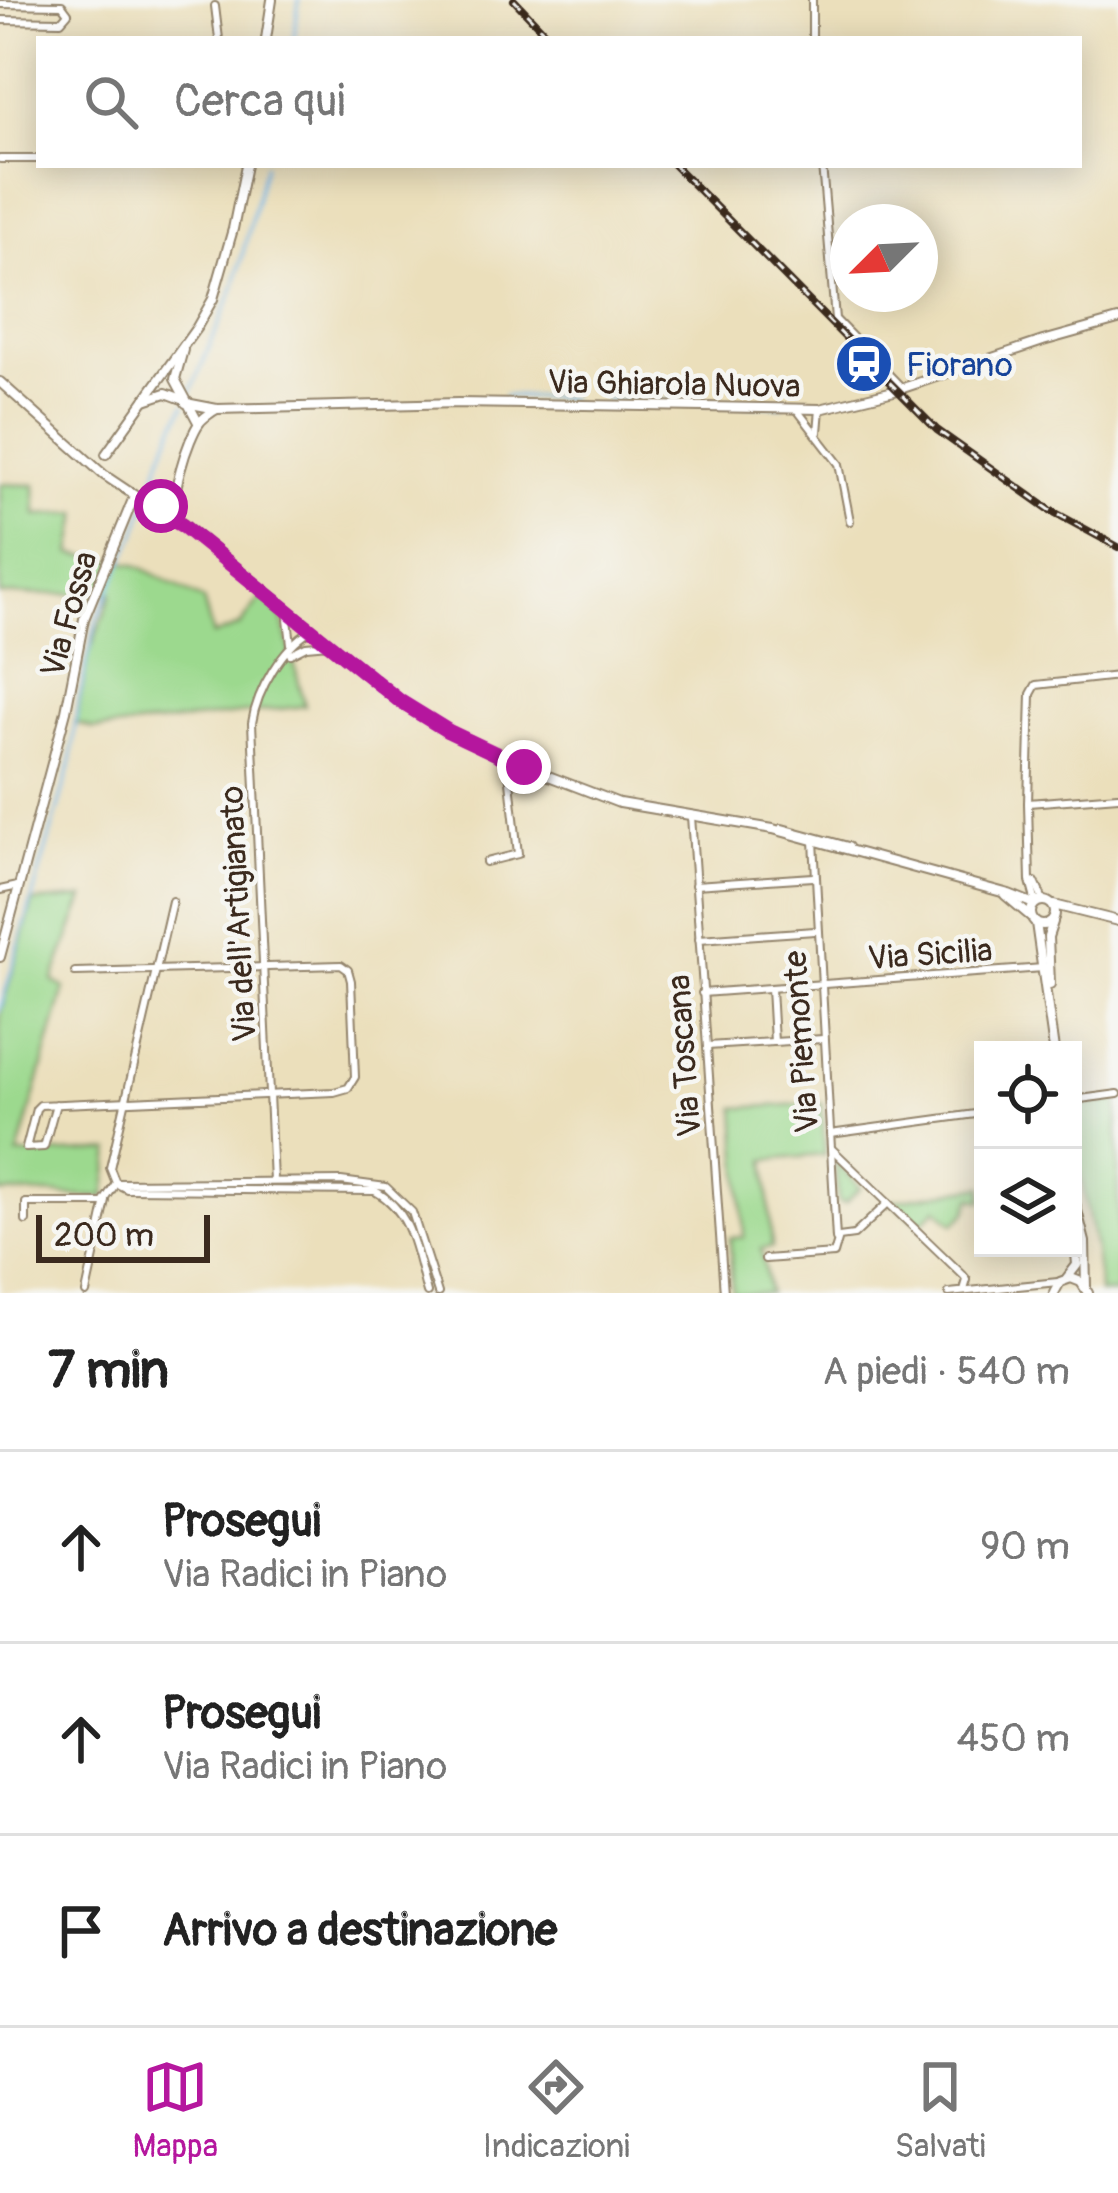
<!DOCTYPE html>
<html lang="it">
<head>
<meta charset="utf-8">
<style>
  :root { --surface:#fff; --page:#f2f2f2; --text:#222; --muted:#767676; --line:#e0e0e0; --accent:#b5179e }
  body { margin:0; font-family:Pangolin,sans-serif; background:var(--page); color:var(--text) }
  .controls { position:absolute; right:36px; bottom:36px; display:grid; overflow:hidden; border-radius:0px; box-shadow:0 6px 30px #0003 }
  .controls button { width:108px; height:108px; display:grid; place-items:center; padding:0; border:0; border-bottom:3px solid var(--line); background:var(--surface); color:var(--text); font:60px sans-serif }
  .compass { position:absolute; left:830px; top:204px; width:108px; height:108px; border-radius:50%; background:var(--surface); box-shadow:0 6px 30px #0003; rotate:246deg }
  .scale { position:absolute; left:36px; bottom:30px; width:174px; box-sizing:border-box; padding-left:12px; border:6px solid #3b2a1e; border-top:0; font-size:33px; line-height:42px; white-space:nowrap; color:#3b2a1e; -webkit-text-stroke:9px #f6f6f2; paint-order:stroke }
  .stop { position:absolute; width:36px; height:36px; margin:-27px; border:9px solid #b5179e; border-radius:50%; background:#fff }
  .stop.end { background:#b5179e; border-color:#fff; box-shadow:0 3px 12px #0008 }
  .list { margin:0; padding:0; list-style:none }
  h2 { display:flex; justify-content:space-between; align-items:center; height:156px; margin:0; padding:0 48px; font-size:51px }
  h2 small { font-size:39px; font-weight:400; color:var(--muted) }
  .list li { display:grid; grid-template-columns:78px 1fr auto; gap:36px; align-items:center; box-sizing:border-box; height:192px; padding:0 48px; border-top:3px solid var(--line) }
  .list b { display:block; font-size:45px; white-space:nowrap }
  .list p { margin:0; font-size:39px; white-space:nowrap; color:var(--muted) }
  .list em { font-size:39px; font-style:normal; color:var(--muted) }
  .icon { flex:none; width:66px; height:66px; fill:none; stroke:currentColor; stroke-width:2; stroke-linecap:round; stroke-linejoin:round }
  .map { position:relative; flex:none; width:1118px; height:1293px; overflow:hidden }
  .search { position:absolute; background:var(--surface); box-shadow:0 6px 30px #0003; left:36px; right:36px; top:36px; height:132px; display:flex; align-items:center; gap:30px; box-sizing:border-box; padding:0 42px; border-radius:0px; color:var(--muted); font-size:45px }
  .sheet { height:732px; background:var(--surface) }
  nav { display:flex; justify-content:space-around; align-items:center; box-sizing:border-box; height:168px; border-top:3px solid var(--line); background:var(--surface); font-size:33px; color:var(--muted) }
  nav a { display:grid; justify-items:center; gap:6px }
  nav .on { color:var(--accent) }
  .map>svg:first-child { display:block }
  .green { fill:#9cd98e; stroke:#6c8256; stroke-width:3 }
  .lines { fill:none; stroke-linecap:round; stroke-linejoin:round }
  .stream { stroke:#72b8e9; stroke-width:3 }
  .street-casing { stroke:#93846c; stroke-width:10 }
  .secondary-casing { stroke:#93846c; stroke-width:12 }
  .street { stroke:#fff; stroke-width:6 }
  .secondary { stroke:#fff; stroke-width:8 }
  .rail-casing { stroke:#3b2a1e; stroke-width:8 }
  .rail { stroke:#f6f6f2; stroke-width:3; stroke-dasharray:9; stroke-linecap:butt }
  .route { stroke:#b5179e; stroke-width:15 }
  .labels { text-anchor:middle; stroke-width:9; stroke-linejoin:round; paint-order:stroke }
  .transit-label { font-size:33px; fill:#164399; stroke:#f6f6f2; text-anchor:start }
  .street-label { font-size:33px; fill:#3b2a1e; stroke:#f6f6f2 }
</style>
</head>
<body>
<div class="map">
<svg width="1118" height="1293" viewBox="0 0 1118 1293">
  <rect width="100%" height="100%" fill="#f6f6f2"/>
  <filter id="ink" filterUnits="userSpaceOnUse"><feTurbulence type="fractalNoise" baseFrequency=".00833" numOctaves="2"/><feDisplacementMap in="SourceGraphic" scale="24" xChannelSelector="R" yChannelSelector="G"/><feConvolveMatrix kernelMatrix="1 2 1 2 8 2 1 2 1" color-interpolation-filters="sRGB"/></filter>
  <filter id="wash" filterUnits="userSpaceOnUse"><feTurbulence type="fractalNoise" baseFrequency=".004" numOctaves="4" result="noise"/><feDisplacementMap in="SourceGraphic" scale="48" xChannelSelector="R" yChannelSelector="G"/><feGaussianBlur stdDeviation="2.7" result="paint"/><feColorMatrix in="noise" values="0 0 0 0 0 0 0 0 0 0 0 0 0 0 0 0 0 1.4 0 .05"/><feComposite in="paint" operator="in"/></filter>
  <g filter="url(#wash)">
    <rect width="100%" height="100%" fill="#ebdfbb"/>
    <!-- green -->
    <g class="green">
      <polygon points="0,484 35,485 36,515 79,513 72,554 135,564 203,600 213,636 240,626 262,597 281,613 305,706 120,728 93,729 75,723 89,654 112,593 0,595"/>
      <path d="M84 898 53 981 65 988 18 1155 111 1151 105 1197C69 1198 36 1191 0 1193V1014L33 902Z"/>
      <path d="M1118 1101V1293H1099C1097 1230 1073 1170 1073 1106Z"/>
      <polygon points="822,1103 825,1155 766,1160 772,1247 761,1249 769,1293 732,1293 730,1238 744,1237 736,1108"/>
      <polygon points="835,1161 860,1188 845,1203 838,1202"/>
      <polygon points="983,1186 983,1201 972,1198 967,1212 954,1224 937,1208 921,1224 891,1201"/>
    </g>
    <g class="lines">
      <!-- stream -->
      <g class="stream">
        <polyline points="294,39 299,0"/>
        <polyline points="189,396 234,288 265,165"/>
        <polyline points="504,396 570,398"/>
        <polyline points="604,399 783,405"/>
        <polyline points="0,1010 71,763 77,708 97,618 136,534 167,442 185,405"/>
      </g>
    </g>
  </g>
  <g filter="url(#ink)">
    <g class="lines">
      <defs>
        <g id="street">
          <polyline points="812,0 812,39"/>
          <polyline points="0,4 62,5 68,13 61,21 0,20"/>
          <polyline points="215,6 219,39"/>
          <polyline points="0,159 39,159"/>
          <polyline points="822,165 835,319 902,388"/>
          <polyline points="798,411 839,464 850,521"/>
          <polyline points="818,432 820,409"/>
          <polyline points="287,610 291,644"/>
          <polyline points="290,654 306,646 329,644"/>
          <polyline points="1028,803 1118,796"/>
          <polyline points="691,816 724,1293"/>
          <polyline points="814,841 836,1239"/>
          <polyline points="486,862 518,854 509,772 512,762"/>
          <polyline points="1035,882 1043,900"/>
          <polyline points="695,885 813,877"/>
          <polyline points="0,890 18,886"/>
          <polyline points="1036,903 1030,881 1028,803 1031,694 1036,685 1118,676"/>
          <polyline points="699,939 815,931"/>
          <polyline points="771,988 774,1042"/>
          <polyline points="702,993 1043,968"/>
          <polyline points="707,1046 823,1039"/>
          <polyline points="1073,1100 1118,1094"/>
          <polyline points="56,1104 44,1147 26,1148 36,1109 40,1105 334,1092 348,1088 355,1077 351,981 348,970 341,965 75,972"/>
          <polyline points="830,1134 983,1113"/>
          <polyline points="832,1149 963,1275 967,1280 964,1290"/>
          <path d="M273 1181 252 723C257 690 282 647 311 630"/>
          <polyline points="116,1183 341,1181 386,1187 412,1212 438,1293"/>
          <path d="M119 1185 127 1189 375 1191C413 1212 416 1254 427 1293"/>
          <polyline points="26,1221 26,1203 103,1203 116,1183 110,1168 172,901"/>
          <polyline points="765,1259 834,1254 839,1237 854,1235 888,1203"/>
          <polyline points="86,1293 106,1201"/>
          <polyline points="949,1293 1058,1282"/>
        </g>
        <g id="secondary">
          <polyline points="266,39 272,0"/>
          <polyline points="183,350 175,379 198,422"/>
          <polyline points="0,382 104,475 176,523"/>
          <polyline points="145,400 166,393 182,399"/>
          <polyline points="186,403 217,409 458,403 820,409 894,391 1043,341 1118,320"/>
          <path d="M217 409C213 411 203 418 200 422 188 437 168 502 176 519L401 702 448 731 512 762 619 803 773 829 1009 894 1034 904"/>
          <polyline points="106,454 197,327 213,299 233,229 246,165"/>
          <polyline points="782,829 848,847"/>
          <polyline points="1005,895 1030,916"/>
          <circle cx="1043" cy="913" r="12"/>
          <polyline points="1054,905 1118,921"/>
          <polyline points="1036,923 1054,1050"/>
          <polyline points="0,957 66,711 84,619 134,497"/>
          <polyline points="1050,984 1048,937 1053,922"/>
          <polyline points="1073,1195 1085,1242 1086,1287"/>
          <polyline points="1067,1278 1077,1265 1073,1216"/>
          <polyline points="1054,1293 1060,1282 1071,1278 1081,1282 1088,1293"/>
        </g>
      </defs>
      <!-- street casing -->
      <use href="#street" class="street-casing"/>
      <!-- secondary casing -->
      <use href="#secondary" class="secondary-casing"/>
      <!-- street -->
      <use href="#street" class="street"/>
      <!-- secondary -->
      <use href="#secondary" class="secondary"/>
      <defs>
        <g id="rail">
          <polyline points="514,0 551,39"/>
          <polyline points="674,165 937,430 1050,510 1118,547"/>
        </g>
      </defs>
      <!-- rail casing -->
      <use href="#rail" class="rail-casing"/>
      <!-- rail -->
      <use href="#rail" class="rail"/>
    </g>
  </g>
  <g class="lines" filter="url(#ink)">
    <!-- route -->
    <polyline class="route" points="161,506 150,506 183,526 401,702 448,731 524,767"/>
  </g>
  <!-- icons -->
  <defs>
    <symbol id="station-disc" viewBox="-11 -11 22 22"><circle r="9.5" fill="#1a4fb4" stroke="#f6f6f2"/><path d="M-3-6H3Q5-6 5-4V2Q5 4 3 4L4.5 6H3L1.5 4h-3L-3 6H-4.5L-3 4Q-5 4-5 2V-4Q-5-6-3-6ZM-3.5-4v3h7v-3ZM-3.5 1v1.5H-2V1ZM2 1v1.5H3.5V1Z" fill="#fff"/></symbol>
  </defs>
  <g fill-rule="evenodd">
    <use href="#station-disc" x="831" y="331" width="66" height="66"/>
  </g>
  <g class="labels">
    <!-- transit labels -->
    <g class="transit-label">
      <text x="906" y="376">Fiorano</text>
    </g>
    <!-- street labels -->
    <g class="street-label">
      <text transform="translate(674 383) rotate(1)" y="12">Via Ghiarola Nuova</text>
      <text transform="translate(68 614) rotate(-74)" y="12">Via Fossa</text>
      <text transform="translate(237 914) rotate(-93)" y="12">Via dell'Artigianato</text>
      <text transform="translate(930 953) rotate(-4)" y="12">Via Sicilia</text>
      <text transform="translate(800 1042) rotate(-94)" y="12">Via Piemonte</text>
      <text transform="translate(683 1056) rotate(-94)" y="12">Via Toscana</text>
    </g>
  </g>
</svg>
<div class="controls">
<button><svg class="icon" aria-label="locate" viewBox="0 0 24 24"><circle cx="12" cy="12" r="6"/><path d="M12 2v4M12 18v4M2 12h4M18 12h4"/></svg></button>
<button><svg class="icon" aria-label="layers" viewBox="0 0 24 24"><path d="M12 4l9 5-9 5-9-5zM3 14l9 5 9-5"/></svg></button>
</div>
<svg class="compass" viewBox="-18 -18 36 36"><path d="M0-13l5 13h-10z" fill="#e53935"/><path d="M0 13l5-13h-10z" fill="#767676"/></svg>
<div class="scale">200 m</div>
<div class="stop" style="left:161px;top:506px"></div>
<div class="stop end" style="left:524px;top:767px"></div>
<div class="search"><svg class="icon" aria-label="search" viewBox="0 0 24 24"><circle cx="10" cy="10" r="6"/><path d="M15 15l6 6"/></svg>Cerca qui</div>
</div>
<section class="sheet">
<h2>7 min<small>A piedi · 540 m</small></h2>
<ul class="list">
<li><svg class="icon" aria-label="ahead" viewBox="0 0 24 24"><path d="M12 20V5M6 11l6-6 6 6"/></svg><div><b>Prosegui</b><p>Via Radici in Piano</p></div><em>90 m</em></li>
<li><svg class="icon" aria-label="ahead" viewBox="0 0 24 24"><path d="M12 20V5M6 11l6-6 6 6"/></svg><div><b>Prosegui</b><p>Via Radici in Piano</p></div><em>450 m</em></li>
<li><svg class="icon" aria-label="arrive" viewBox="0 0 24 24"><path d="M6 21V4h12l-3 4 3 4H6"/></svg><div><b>Arrivo a destinazione</b></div></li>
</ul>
</section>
<nav>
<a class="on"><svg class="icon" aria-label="map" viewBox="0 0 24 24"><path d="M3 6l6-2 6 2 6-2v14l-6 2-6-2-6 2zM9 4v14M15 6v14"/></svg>Mappa</a>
<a><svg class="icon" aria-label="directions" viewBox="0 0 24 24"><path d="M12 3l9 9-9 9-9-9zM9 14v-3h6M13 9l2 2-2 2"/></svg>Indicazioni</a>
<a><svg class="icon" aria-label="saved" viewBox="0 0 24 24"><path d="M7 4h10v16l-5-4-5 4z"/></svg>Salvati</a>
</nav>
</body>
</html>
